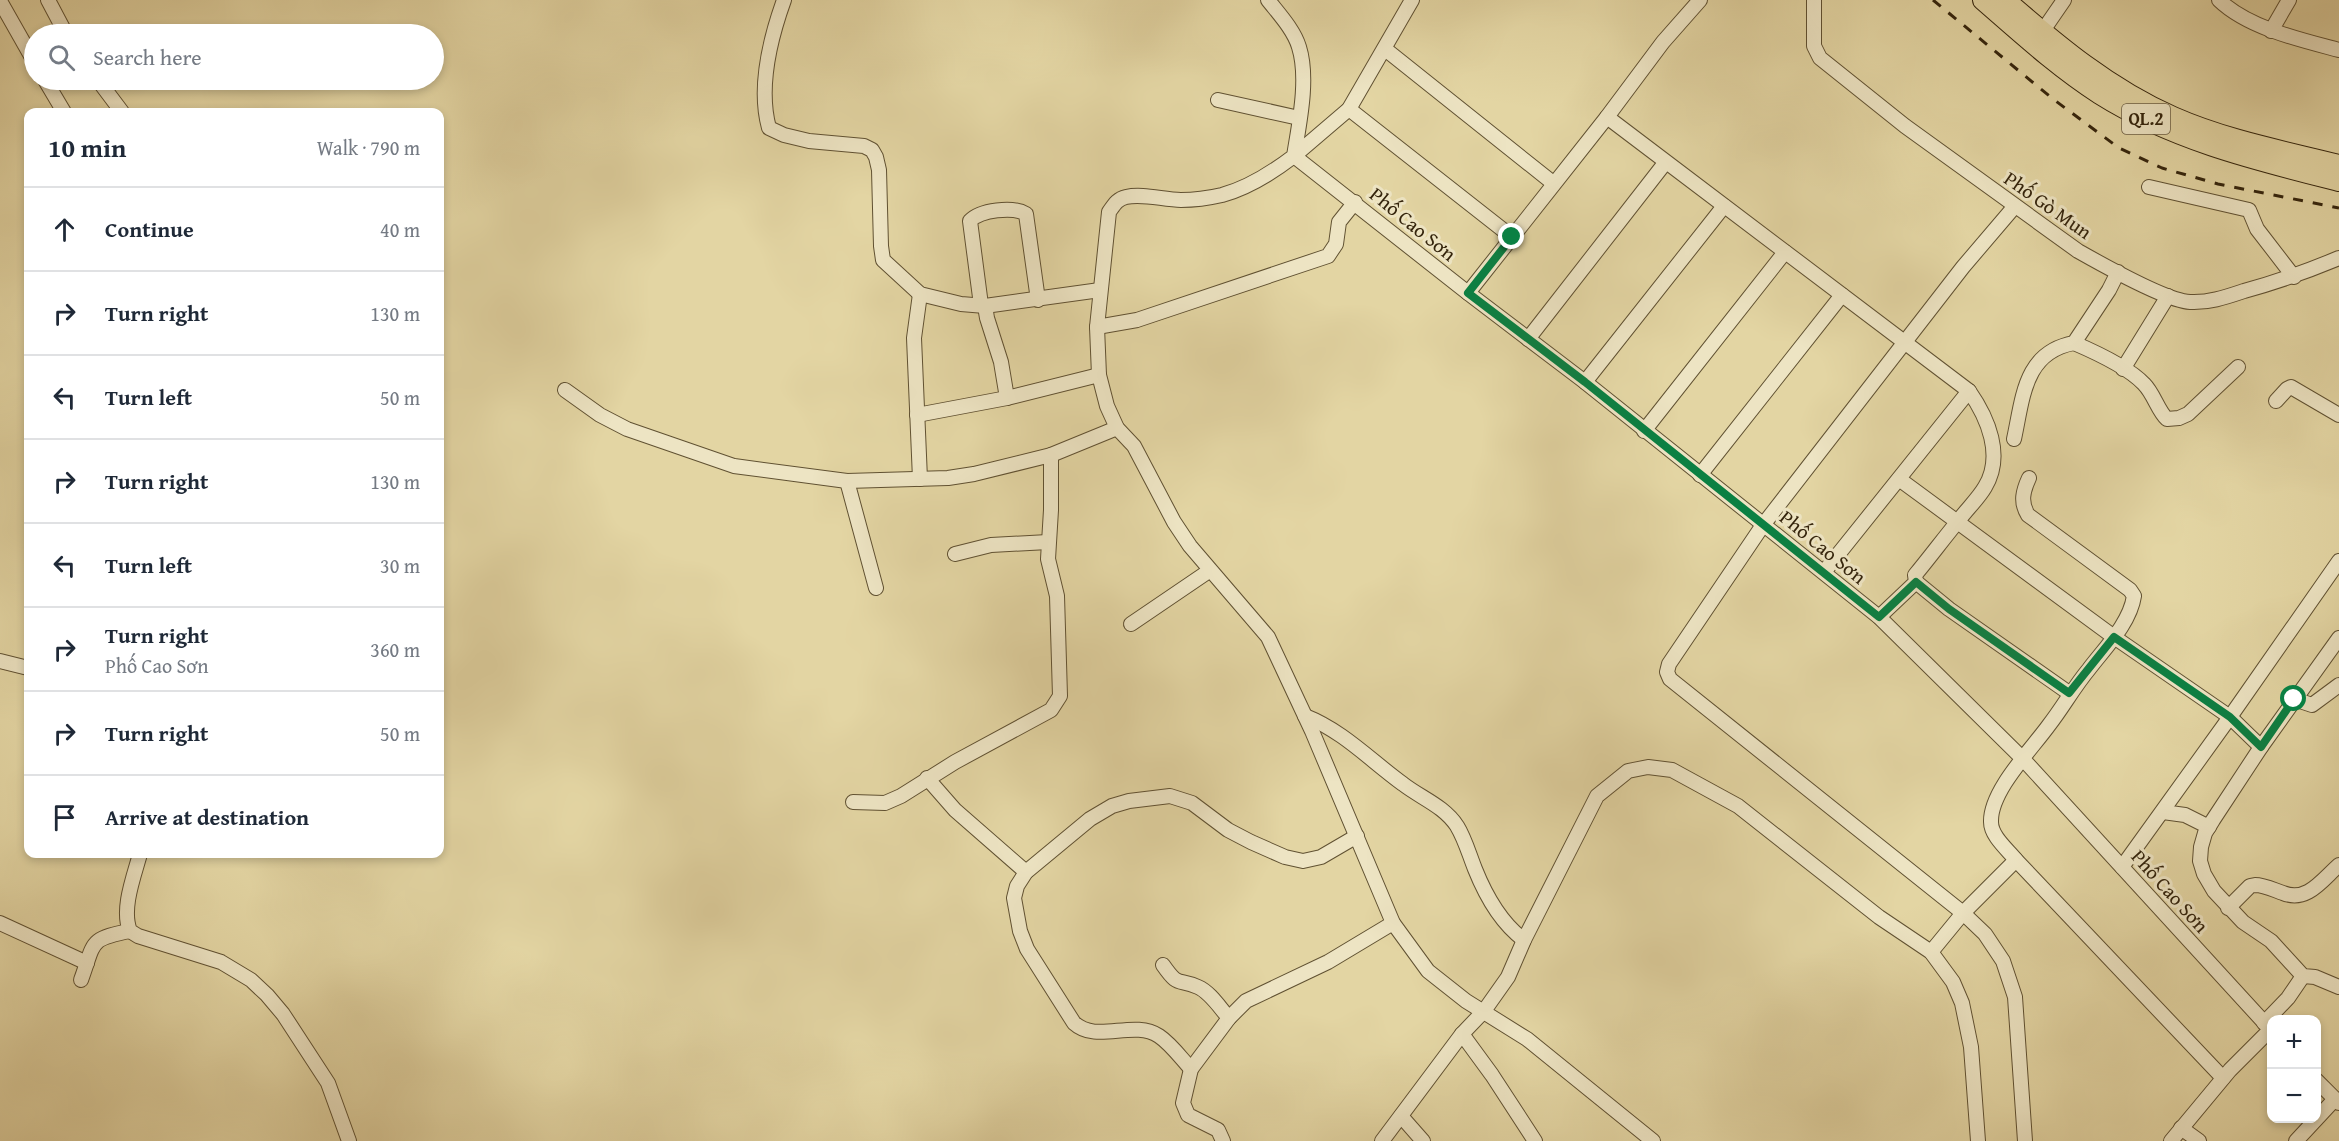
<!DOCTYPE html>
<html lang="en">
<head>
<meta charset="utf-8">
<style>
  :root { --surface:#fff; --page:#f2f2f3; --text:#1f2937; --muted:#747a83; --line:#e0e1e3 }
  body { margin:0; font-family:"Gentium Book Plus",serif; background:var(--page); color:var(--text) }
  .controls { position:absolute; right:18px; bottom:18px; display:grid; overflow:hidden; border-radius:12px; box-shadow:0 3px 9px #0003 }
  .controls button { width:54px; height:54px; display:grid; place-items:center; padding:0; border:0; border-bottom:2px solid var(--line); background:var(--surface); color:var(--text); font:30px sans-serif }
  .stop { position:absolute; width:18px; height:18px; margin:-14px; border:4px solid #0b8043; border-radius:50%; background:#fff }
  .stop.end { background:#0b8043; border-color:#fff; box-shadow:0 2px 6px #0008 }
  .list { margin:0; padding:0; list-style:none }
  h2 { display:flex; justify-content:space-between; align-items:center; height:78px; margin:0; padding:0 24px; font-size:26px }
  h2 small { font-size:20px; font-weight:400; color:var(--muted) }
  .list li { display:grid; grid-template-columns:39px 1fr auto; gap:18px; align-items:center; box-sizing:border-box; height:84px; padding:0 24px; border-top:2px solid var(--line) }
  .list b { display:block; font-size:22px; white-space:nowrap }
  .list p { margin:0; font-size:20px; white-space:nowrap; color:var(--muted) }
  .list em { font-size:20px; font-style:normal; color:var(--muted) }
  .icon { flex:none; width:33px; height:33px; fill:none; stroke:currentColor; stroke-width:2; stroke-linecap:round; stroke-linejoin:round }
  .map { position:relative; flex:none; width:2339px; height:1141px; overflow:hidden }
  .search { position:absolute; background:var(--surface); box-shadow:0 3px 9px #0003; left:24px; top:24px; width:420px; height:66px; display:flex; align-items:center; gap:15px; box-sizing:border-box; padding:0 21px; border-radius:33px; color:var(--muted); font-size:22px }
  .panel { position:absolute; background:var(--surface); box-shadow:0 3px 9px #0003; left:24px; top:108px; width:420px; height:750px; border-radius:12px }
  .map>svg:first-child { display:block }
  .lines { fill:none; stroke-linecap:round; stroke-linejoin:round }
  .minor-casing { stroke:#605132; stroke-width:16 }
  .highway-casing { stroke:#35250d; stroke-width:22 }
  .minor { stroke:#ede4c3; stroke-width:14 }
  .highway { stroke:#e3d5a3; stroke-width:20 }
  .rail { stroke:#35250d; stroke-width:3; stroke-dasharray:10 10; stroke-linecap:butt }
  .route { stroke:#0b8043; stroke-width:8 }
  .labels { text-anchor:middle; stroke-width:6; stroke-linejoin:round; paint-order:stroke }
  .shield { fill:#ede4c3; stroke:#6c5e44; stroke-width:1.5 }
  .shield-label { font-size:18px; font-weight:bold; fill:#35250d }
  .street-label { font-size:20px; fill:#35250d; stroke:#ede4c3 }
</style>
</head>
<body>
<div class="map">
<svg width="2339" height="1141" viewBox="0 0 2339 1141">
  <rect width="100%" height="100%" fill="#e3d5a3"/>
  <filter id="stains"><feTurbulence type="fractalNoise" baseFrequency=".00333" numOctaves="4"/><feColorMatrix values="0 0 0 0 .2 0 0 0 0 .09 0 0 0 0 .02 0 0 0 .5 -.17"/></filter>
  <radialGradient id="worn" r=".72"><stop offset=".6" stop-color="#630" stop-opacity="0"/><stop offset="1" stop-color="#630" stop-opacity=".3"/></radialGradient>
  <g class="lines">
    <defs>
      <g id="minor">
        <polyline points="48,0 66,34"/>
        <path d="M784 0C770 39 758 88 769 128L784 135 809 141 864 146 872 150 876 157 879 170 881 246 883 260 920 294 961 304 985 306 1100 290"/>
        <path d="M1268 0C1279 14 1294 30 1299 47 1309 79 1299 124 1294 156 1273 172 1248 188 1222 195 1209 198 1195 200 1181 200 1164 200 1143 193 1126 197 1117 199 1114 205 1109 212L1097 327 1099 375 1107 406 1117 428 1134 446 1174 522 1190 546 1268 637 1312 731 1393 923 1428 971 1466 1001 1527 1039 1653 1141"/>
        <polyline points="1412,0 1349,109 1294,156 1468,293 1585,382 1879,617 2023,759 2272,1031"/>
        <path d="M1814 0V46L1820 58 1905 126 2078 251C2101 264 2166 301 2190 302 2209 303 2226 297 2244 291 2277 282 2308 271 2339 258"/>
        <path d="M2219 0C2248 28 2301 40 2339 50"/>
        <polyline points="0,1 34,61"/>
        <polyline points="2271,31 2289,0"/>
        <polyline points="2042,32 2064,0"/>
        <polyline points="1385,49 1553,183"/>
        <polyline points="45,80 64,112"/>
        <polyline points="98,80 122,112"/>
        <polyline points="1218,100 1299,118"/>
        <polyline points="1349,109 1512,237"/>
        <path d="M1607 117 1969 391C1988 418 2004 456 1985 487 1978 499 1967 509 1959 520 1944 538 1930 557 1915 575L1916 582 1879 617"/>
        <polyline points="2149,187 2249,210 2257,229 2294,277"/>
        <polyline points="2015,206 1963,267 1763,525 1669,664 1667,672 1670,679 1963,913 1985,934 2003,961 2015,997 2025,1141"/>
        <polyline points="1468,293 1607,117 1663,42 1700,0"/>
        <polyline points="920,294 914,338 920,479"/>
        <path d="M981 305 970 221C980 210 1013 206 1026 214L1038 300"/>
        <polyline points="985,306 987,318 1001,362 1007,398"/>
        <polyline points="1097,327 1137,320 1328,256 1336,244 1339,222 1355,202"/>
        <polyline points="1528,339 1665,163"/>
        <path d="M2074 343C2095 352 2128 367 2144 384 2154 394 2158 411 2167 419L2179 418 2188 414 2238 367"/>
        <polyline points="2123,369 2168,296"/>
        <polyline points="1585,382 1724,206"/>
        <polyline points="565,390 600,415 627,429 734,466 847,481 948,478 974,474 1051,455 1117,428"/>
        <polyline points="2276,401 2287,389 2291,387 2339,415"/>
        <polyline points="917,415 1007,398 1099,375"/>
        <polyline points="1644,431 1785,252"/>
        <path d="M2014 439C2023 398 2024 352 2074 343L2109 290 2118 272"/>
        <polyline points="1700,475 1842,295"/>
        <path d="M2029 478C2023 491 2020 502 2028 515L2130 590 2134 596C2130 623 2105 648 2089 669 2074 687 2063 707 2049 725 2031 750 1990 791 1991 822 1991 836 2007 849 2016 860L2223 1078"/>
        <polyline points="1899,479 2114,637 2230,717 2261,747"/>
        <polyline points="847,481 876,588"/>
        <polyline points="955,554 991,545 1048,542"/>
        <polyline points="1824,572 1969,391"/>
        <polyline points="1916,582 1949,609 2069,693"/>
        <polyline points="1131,624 1209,571"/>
        <polyline points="2339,638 2261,747 2213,820 2205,833 2201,847 2200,861 2204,874 2214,891 2243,922 2271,941 2303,976 2315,977 2339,987"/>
        <polyline points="0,661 28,668"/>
        <polyline points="2294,699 2312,705 2339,685"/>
        <path d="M1305 716C1343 731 1370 760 1403 784 1421 798 1444 806 1457 826 1465 839 1469 854 1475 869 1485 894 1501 923 1524 940"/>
        <polyline points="927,778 955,810 1026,872"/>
        <polyline points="853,802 885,803 901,796 955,762 1051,710 1060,696 1057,596 1048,559 1051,510 1051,455"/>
        <polyline points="2163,812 2185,815 2209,827"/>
        <path d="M140 854C134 876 121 909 130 931L138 936 221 962 251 980 267 995 283 1014 328 1083 349 1141"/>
        <polyline points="2122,867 2230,717 2339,561"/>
        <path d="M2228 908 2250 886 2255 885C2264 885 2274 890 2283 893 2307 903 2322 880 2339 865"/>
        <polyline points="0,923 87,963"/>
        <polyline points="1931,952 1963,913 2016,860"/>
        <path d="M1163 965C1179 988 1177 978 1198 987 1210 992 1220 1008 1229 1018"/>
        <path d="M81 980C95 942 88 939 130 931"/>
        <polyline points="2264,1023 2288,998 2303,976"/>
        <polyline points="1462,1034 1492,1075 1535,1141"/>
        <path d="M1191 1069C1181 1058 1171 1044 1159 1036 1133 1019 1097 1044 1074 1023L1027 949 1020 931 1014 898 1017 886 1026 872 1090 819 1112 806 1129 801 1170 796 1192 803 1228 830 1251 842 1285 857 1303 861 1321 857 1357 836"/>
        <polyline points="2316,1080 2339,1103"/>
        <polyline points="1401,1116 1423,1141"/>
        <polyline points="2181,1128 2199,1141"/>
        <polyline points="1223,1141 1218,1130 1188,1115 1183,1103 1191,1069 1229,1018 1246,1001 1328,962 1393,923"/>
        <polyline points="1382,1141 1462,1034 1484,1011 1508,977 1524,940 1597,796 1628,771 1648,767 1672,770 1738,806 1879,917 1931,952 1953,982 1962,1003 1971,1047 1978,1141"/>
        <polyline points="2171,1141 2230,1070 2270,1030"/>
        <polyline points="2296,1141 2335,1099"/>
      </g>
      <g id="highway">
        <path d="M1983 0C2021 33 2058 67 2100 94 2173 140 2256 160 2339 181"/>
        <path d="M2005 0C2057 45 2109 89 2173 117 2225 140 2283 151 2339 165"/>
      </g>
    </defs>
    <!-- minor casing -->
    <use href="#minor" class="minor-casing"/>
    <!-- highway casing -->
    <use href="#highway" class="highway-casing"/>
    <!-- minor -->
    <use href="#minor" class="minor"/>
    <!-- highway -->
    <use href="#highway" class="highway"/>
    <!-- rail -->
    <polyline class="rail" points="1933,0 2053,99 2119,148 2162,168 2218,184 2339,208"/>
  </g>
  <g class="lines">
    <!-- route -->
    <polyline class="route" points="1512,237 1468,293 1585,382 1879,617 1916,582 1949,609 2069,693 2114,637 2230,717 2261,747 2294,699"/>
  </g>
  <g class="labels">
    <!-- shield labels -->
    <rect class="shield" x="2122" y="104" width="48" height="30" rx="4.5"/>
    <g class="shield-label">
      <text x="2146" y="125">QL.2</text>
    </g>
    <!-- street labels -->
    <g class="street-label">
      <text transform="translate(2048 205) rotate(35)" y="7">Phố Gò Mun</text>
      <text transform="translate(1413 224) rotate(39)" y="7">Phố Cao Sơn</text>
      <text transform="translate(1823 547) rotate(39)" y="7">Phố Cao Sơn</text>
      <text transform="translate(2170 891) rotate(48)" y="7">Phố Cao Sơn</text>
    </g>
  </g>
  <rect width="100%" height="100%" filter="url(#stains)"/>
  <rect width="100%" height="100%" fill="url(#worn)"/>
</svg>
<div class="controls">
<button>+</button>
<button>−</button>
</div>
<div class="stop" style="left:2294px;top:699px"></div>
<div class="stop end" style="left:1512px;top:237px"></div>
<div class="search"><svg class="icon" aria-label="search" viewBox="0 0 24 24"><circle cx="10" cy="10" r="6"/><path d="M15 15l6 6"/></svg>Search here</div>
<section class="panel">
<h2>10 min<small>Walk · 790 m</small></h2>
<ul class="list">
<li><svg class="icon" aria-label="ahead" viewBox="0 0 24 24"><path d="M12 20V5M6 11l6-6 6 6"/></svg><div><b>Continue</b></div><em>40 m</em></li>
<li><svg class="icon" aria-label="right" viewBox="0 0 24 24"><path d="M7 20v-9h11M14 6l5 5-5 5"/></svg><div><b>Turn right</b></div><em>130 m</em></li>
<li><svg class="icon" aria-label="left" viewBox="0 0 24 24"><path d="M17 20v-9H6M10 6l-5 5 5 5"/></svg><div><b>Turn left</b></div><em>50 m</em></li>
<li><svg class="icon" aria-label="right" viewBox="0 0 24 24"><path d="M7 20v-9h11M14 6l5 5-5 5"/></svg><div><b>Turn right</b></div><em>130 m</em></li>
<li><svg class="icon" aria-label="left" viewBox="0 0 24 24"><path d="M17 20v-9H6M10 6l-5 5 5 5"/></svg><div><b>Turn left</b></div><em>30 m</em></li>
<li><svg class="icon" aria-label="right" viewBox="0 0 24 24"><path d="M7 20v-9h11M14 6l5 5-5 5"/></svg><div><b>Turn right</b><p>Phố Cao Sơn</p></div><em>360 m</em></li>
<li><svg class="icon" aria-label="right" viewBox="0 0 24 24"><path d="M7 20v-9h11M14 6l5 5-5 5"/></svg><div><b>Turn right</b></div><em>50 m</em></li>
<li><svg class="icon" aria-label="arrive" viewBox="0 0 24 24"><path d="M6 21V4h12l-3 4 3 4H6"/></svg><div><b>Arrive at destination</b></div></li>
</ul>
</section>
</div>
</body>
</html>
